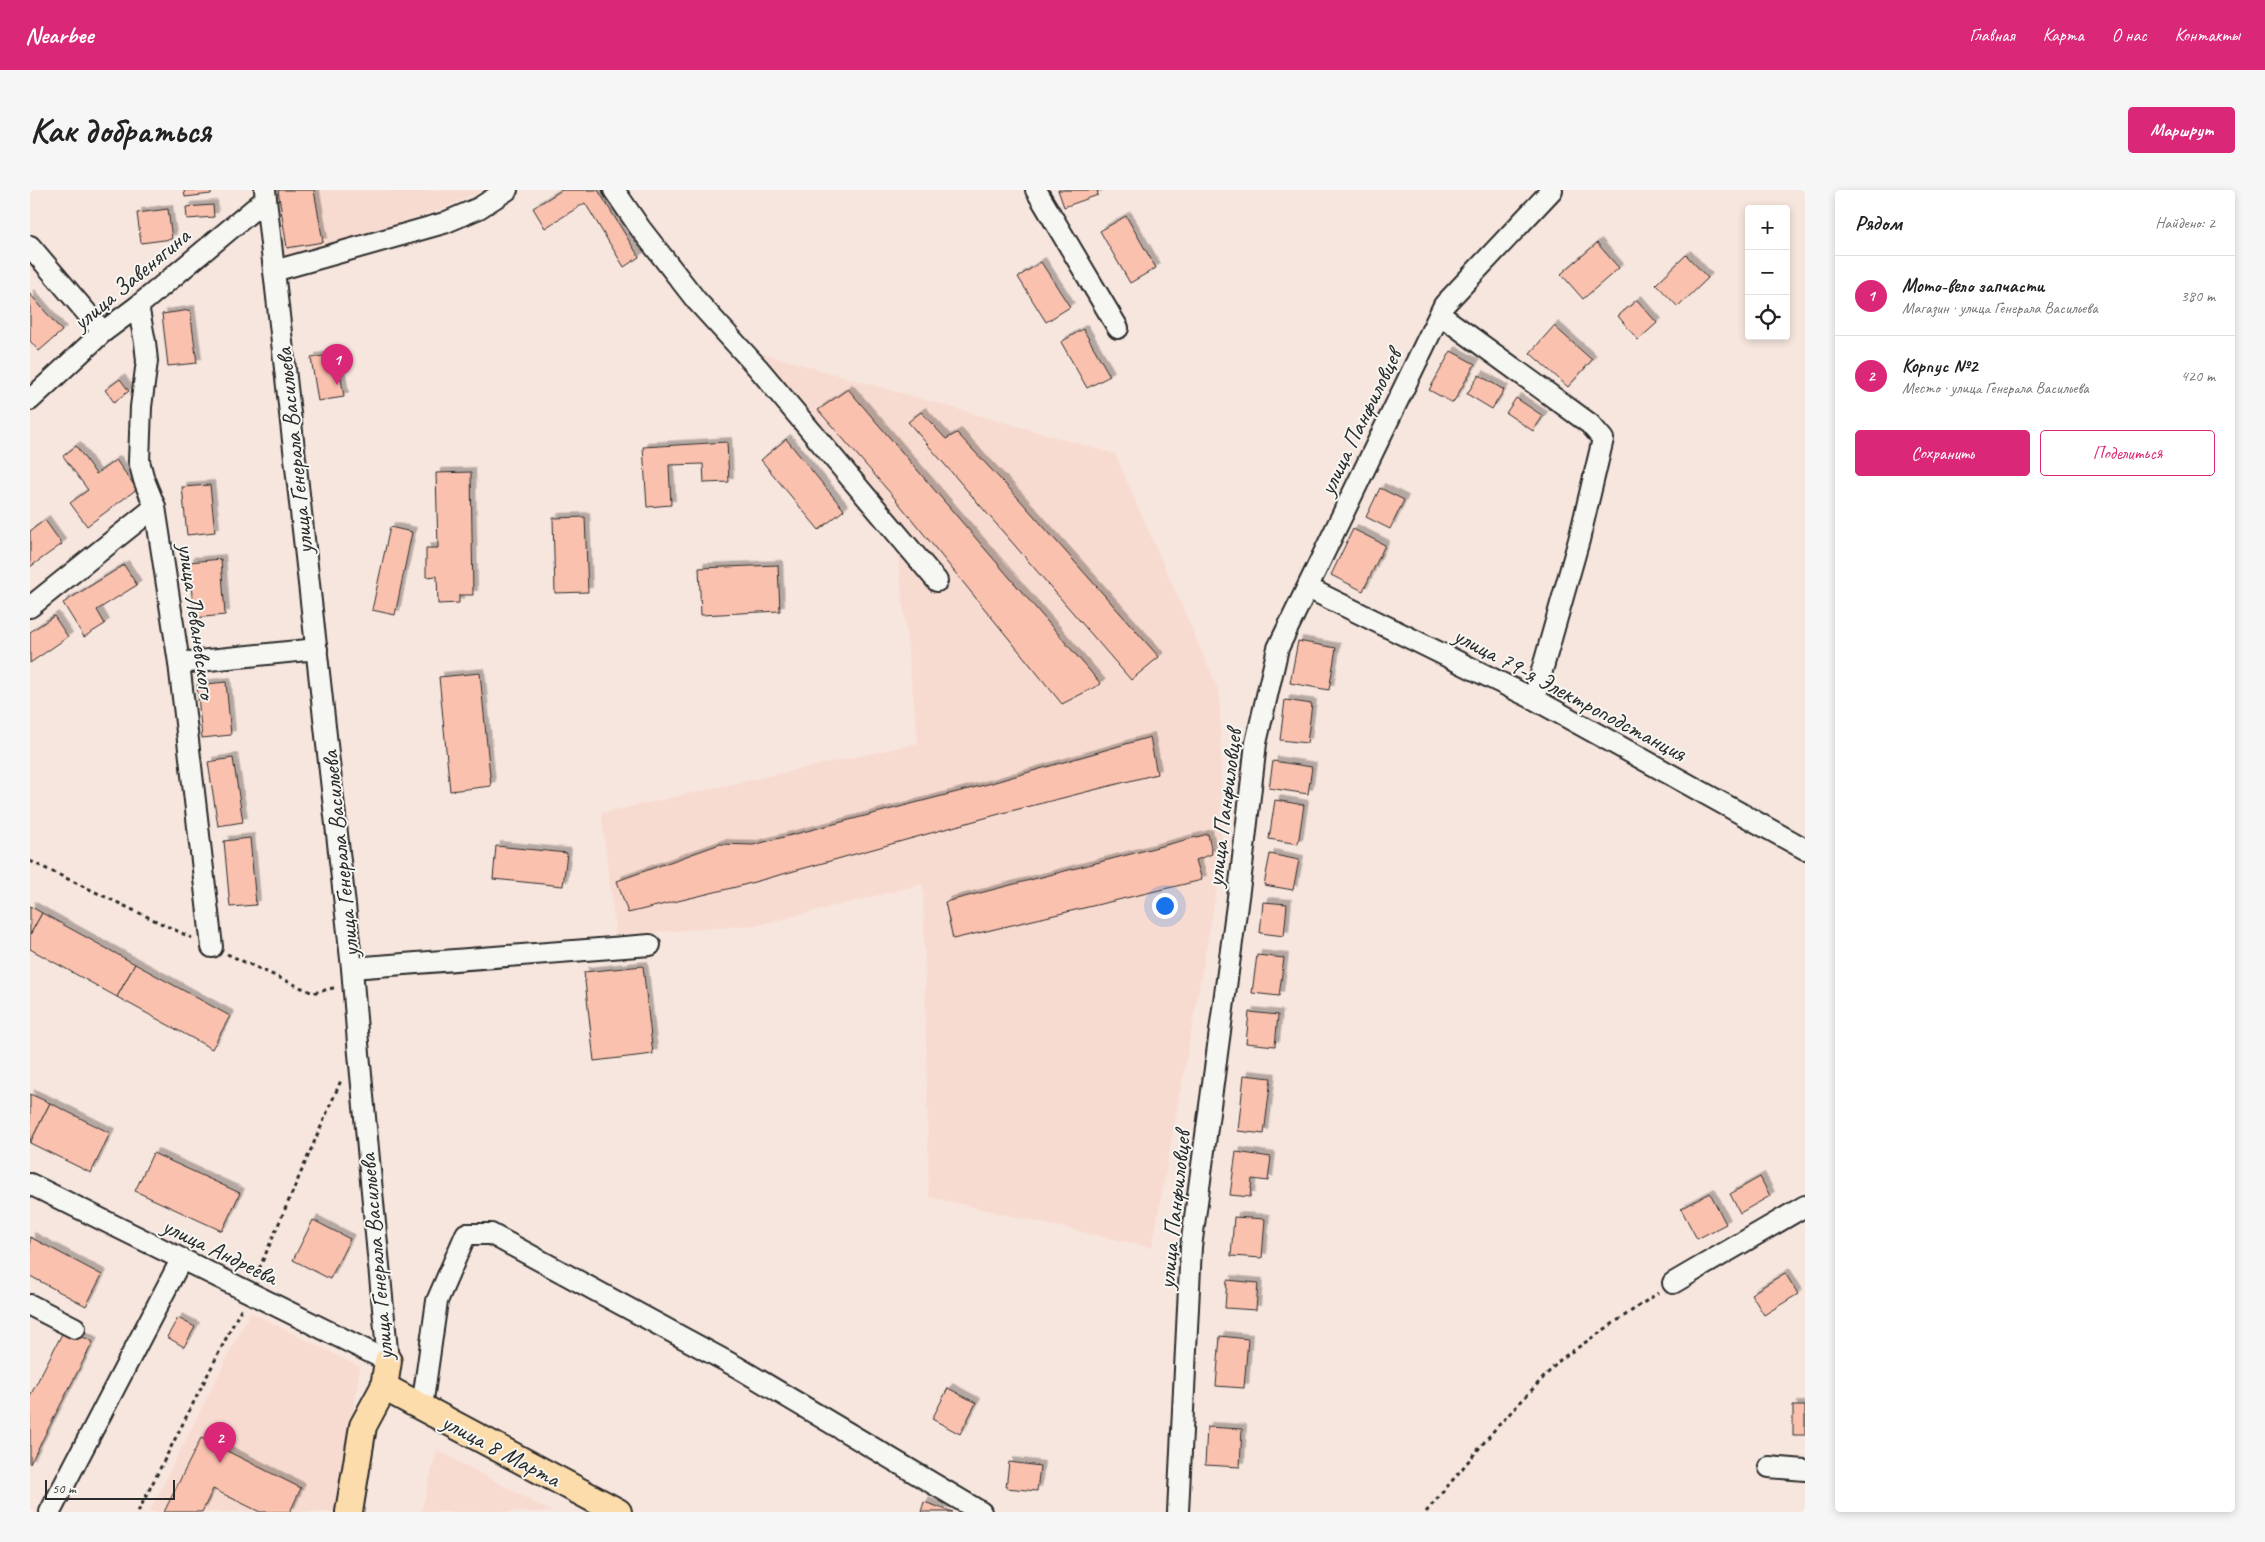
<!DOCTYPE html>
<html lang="ru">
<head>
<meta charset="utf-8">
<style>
  :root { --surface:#fff; --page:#f6f6f6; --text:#222; --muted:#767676; --line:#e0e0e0; --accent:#db2777 }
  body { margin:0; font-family:Caveat,sans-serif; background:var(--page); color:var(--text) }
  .controls { position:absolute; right:15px; top:15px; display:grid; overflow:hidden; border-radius:5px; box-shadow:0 2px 8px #0003 }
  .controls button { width:45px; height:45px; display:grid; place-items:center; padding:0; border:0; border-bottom:1px solid var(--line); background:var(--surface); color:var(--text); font:25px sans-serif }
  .scale { position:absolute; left:15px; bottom:12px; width:130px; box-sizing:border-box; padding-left:5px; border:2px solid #2b2b2b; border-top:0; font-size:14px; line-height:18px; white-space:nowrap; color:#2b2b2b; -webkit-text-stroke:4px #f6f6f2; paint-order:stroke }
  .you { position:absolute; left:1134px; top:715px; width:18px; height:18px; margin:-12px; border:4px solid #fff; border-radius:50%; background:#1a73e8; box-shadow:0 0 0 8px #1a73e833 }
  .badge { display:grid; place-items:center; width:32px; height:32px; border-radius:50%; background:var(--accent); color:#fff; font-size:16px; font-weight:700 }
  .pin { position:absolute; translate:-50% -41px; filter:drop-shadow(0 1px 2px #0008) }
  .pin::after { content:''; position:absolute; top:26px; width:18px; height:15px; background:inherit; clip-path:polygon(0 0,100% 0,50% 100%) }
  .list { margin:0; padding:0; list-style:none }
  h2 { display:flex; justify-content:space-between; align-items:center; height:65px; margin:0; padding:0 20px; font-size:21px }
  h2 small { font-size:16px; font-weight:400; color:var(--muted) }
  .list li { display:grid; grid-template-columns:32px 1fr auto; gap:15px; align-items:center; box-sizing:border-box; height:80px; padding:0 20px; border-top:1px solid var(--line) }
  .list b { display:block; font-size:19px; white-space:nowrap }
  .list p { margin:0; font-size:16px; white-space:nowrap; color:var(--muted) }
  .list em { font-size:16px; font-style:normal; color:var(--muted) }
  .actions { display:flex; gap:10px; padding:15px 20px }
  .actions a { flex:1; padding:11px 0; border:1px solid var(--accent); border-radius:5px; text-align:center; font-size:18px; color:var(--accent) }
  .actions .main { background:var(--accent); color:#fff }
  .icon { flex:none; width:28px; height:28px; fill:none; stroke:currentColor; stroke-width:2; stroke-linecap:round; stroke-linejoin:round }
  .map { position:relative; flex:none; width:1775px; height:1322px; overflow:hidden; border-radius:5px }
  header { display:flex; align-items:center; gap:30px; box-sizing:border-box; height:70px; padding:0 25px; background:var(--accent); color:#fff }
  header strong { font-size:24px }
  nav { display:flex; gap:28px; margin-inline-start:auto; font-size:18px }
  .intro { display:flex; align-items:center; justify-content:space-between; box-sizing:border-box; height:120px; padding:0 30px }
  h1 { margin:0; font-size:35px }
  .button { padding:12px 22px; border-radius:5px; background:var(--accent); color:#fff; font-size:18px; font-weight:700 }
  main { display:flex; gap:30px; padding:0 30px }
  aside { flex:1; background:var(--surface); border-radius:5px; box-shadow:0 2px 8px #0003 }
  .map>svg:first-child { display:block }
  .built { fill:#f8dbd0 }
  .building { fill:#f9c1ae; stroke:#2b2b2b; filter:url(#shadow) }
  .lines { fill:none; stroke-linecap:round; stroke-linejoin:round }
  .minor-casing { stroke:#2b2b2b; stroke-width:24 }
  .major-casing { stroke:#2b2b2b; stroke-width:30 }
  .path { stroke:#2b2b2b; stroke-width:3; stroke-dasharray:4 4; stroke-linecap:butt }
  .minor { stroke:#f6f6f2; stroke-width:20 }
  .major { stroke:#fddcac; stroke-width:26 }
  .labels { text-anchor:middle; stroke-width:4; stroke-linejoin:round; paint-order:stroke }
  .street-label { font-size:24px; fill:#2b2b2b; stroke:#f6f6f2 }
</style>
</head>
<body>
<header>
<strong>Nearbee</strong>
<nav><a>Главная</a><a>Карта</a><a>О нас</a><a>Контакты</a></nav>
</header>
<div class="intro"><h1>Как добраться</h1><a class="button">Маршрут</a></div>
<main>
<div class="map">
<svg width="1775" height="1322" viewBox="0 0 1775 1322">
  <defs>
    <filter id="shadow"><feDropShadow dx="4.5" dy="-4.5" stdDeviation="0" flood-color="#0004"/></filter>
  </defs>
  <rect width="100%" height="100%" fill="#f7e6de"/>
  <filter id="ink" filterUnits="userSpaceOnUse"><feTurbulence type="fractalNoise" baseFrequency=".02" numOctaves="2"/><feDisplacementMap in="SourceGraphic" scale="10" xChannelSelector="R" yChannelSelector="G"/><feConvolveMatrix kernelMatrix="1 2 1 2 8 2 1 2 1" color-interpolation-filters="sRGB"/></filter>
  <g filter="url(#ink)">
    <!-- built -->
    <g class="built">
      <polygon points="241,0 454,0 412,19 248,72"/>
      <polygon points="696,153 1085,264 1190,503 1192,672 1122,1058 899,1007 893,694 729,735 586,745 571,623 888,553 866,351"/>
      <polygon points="220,1122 330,1177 309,1322 119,1322"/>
      <polygon points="407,1260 522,1322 391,1322"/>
    </g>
    <!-- building -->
    <g class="building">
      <polygon points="154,0 181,0 181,4 155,7"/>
      <polygon points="248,0 284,0 293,52 257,58"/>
      <polygon points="532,0 568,0 609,67 594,77 555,13 515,38 503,18"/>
      <polygon points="1028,0 1067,0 1068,5 1034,17"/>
      <polygon points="183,15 184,27 157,29 156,17"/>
      <polygon points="138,19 142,49 111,53 107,23"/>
      <polygon points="1096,26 1126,78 1100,93 1070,41"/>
      <polygon points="1567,53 1589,78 1553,109 1531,84"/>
      <polygon points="1656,65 1678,88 1648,117 1626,94"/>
      <polygon points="1011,72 1040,117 1016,132 988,87"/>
      <polygon points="0,104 32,141 9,161 0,151"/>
      <polygon points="1607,110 1627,133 1608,150 1588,126"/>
      <polygon points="160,120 167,173 138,176 132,124"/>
      <polygon points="1524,136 1562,170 1538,197 1500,163"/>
      <polygon points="1053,139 1080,186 1057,198 1031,152"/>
      <polygon points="1421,161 1445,174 1423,213 1399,200"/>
      <polygon points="307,164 314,207 288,211 281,168"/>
      <polygon points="1449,185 1474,200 1462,219 1437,204"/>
      <polygon points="90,189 99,201 84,212 75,200"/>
      <polygon points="818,199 913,310 1071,494 1032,514 862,305 788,220"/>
      <polygon points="1486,208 1513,226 1503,241 1476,223"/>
      <polygon points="891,222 916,249 927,243 989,309 1129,467 1101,490 878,232"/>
      <polygon points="756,249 814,320 789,340 731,270"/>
      <polygon points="697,252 699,292 674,293 673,274 639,275 641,315 617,317 613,257"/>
      <polygon points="46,256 66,284 86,270 107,299 57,336 40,313 58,300 33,266"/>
      <polygon points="441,282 443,405 429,405 429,413 408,414 407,386 396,387 396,358 408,358 406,283"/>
      <polygon points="180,295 185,342 157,345 152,297"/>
      <polygon points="1350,298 1374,310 1360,339 1336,327"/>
      <polygon points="555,327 558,402 525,403 523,328"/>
      <polygon points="15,330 32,354 0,377 0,341"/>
      <polygon points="360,337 382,342 365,425 342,420"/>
      <polygon points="1323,339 1355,355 1333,401 1301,385"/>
      <polygon points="191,369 195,425 164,428 159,372"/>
      <polygon points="94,375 107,395 67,420 75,434 54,447 33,413"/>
      <polygon points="748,375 750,421 671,425 669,378"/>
      <polygon points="24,426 38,447 0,473 0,442"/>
      <polygon points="1268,451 1306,458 1299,500 1260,493"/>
      <polygon points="450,483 461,596 420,601 409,487"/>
      <polygon points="196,492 201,545 172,548 167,495"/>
      <polygon points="1255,510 1282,514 1277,553 1250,550"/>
      <polygon points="1120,547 1127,584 973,623 710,696 598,723 587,691 690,654 723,655 958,594"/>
      <polygon points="203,568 213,632 188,636 178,572"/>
      <polygon points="1243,571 1282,577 1278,604 1239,598"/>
      <polygon points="1245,610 1274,615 1268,654 1239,649"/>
      <polygon points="1178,644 1182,664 1166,670 1172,690 923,749 915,712"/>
      <polygon points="220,648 226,715 200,717 194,651"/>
      <polygon points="466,656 537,663 533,696 463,689"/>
      <polygon points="1240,664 1269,670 1263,700 1234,695"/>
      <polygon points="1233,712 1257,714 1254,746 1230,743"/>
      <polygon points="0,716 12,723 0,745"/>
      <polygon points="12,723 105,774 87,807 0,759 0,745"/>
      <polygon points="1227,765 1254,768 1249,806 1222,803"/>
      <polygon points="105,774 200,826 182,859 87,807"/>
      <polygon points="613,776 623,864 564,871 554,782"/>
      <polygon points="1219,822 1248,825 1245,856 1216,853"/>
      <polygon points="1214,885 1241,888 1234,944 1208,941"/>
      <polygon points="0,904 20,913 0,953"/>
      <polygon points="20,913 80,943 61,983 0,953"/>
      <polygon points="1206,962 1241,967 1238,991 1222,989 1220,1007 1200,1005"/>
      <polygon points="123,963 210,1003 192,1041 105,1001"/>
      <polygon points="1730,987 1740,1006 1710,1023 1700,1004"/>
      <polygon points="1680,1003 1696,1034 1667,1049 1651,1019"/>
      <polygon points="1204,1027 1235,1029 1232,1068 1201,1066"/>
      <polygon points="283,1030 320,1049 300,1089 263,1070"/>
      <polygon points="0,1047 72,1085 56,1116 0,1086"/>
      <polygon points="1755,1083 1768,1104 1734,1125 1721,1104"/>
      <polygon points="1197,1090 1228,1093 1226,1120 1195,1118"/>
      <polygon points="148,1128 165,1137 154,1157 137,1147"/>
      <polygon points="35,1138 63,1152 0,1274 0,1206"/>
      <polygon points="1190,1146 1218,1149 1214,1198 1186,1196"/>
      <polygon points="918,1198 946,1213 930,1244 902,1229"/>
      <rect x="1763" y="1216" width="12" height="29"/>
      <polygon points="1177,1237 1212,1239 1210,1277 1175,1275"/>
      <polygon points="171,1248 271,1298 260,1322 230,1322 183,1299 172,1322 134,1322"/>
      <polygon points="979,1272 1010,1276 1007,1301 976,1298"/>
      <polygon points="894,1312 923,1322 891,1322"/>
    </g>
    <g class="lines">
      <defs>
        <g id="minor">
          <polyline points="235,0 322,778 328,853 358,1171"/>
          <polyline points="584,0 610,38 666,110 728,178 907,391"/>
          <polyline points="1006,0 1088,138"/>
          <polyline points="0,56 73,142"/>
          <polyline points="244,81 414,33 449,18 477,0"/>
          <polyline points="108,116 115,152 117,171 111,217 109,271 114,290 125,317 149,473 182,757"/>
          <polyline points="1416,129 1560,234 1573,249 1549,350 1504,509"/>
          <polyline points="0,210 73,142 108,116 236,9"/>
          <polyline points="1278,398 1504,509 1775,659"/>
          <polyline points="0,417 125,317"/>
          <polyline points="149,473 287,459"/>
          <polyline points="322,778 620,755"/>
          <polyline points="0,994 358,1171"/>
          <polyline points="1643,1093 1775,1016"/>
          <polyline points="0,1115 45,1138"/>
          <polyline points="392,1217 407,1111 436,1044 461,1044 707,1177 951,1322"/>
          <polyline points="1739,1277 1775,1280"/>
          <polyline points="20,1322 151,1070"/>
          <polyline points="1148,1322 1161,1057 1211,685 1226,553 1248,458 1414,115 1522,0"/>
        </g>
        <g id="major">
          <polyline points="354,1197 588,1322"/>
          <polyline points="319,1322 333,1236 354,1197 358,1171"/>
        </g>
      </defs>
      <!-- minor casing -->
      <use href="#minor" class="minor-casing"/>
      <!-- major casing -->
      <use href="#major" class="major-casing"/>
      <!-- path -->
      <g class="path">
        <polyline points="0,671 162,748"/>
        <polyline points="197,764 283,803 307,797"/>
        <polyline points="226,1086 312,888"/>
        <polyline points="108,1322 212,1117"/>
        <polyline points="1396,1322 1466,1238 1531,1169 1628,1103"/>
      </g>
      <!-- minor -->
      <use href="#minor" class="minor"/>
      <!-- major -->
      <use href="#major" class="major"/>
    </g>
  </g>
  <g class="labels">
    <!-- street labels -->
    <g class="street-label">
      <text transform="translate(101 89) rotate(-40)" y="8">улица Завенягина</text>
      <text transform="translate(1330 232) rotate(-64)" y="8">улица Панфиловцев</text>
      <text transform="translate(264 261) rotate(-96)" y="8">улица Генерала Васильева</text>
      <text transform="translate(167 431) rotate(82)" y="8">улица Леваневского</text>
      <text transform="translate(1540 504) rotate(28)" y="8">улица 79-я Электроподстанция</text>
      <text transform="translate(1194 618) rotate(-83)" y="8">улица Панфиловцев</text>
      <text transform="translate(310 664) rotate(-96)" y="8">улица Генерала Васильева</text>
      <text transform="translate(1144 1020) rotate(-84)" y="8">улица Панфиловцев</text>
      <text transform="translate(190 1061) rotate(26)" y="8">улица Андреева</text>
      <text transform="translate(346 1067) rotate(-95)" y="8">улица Генерала Васильева</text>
      <text transform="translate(471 1260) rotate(28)" y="8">улица 8 Марта</text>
    </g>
  </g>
</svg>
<div class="controls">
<button>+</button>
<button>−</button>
<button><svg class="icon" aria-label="locate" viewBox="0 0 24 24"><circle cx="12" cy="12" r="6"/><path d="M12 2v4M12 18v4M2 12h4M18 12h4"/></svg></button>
</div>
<div class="scale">50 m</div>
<div class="you"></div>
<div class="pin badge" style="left:307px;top:195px">1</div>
<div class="pin badge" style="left:190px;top:1273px">2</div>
</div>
<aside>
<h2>Рядом<small>Найдено: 2</small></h2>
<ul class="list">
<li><span class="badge">1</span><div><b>Мото-вело запчасти</b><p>Магазин · улица Генерала Васильева</p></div><em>380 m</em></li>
<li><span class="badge">2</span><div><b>Корпус №2</b><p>Место · улица Генерала Васильева</p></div><em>420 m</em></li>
</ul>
<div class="actions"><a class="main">Сохранить</a><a>Поделиться</a></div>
</aside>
</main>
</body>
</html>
